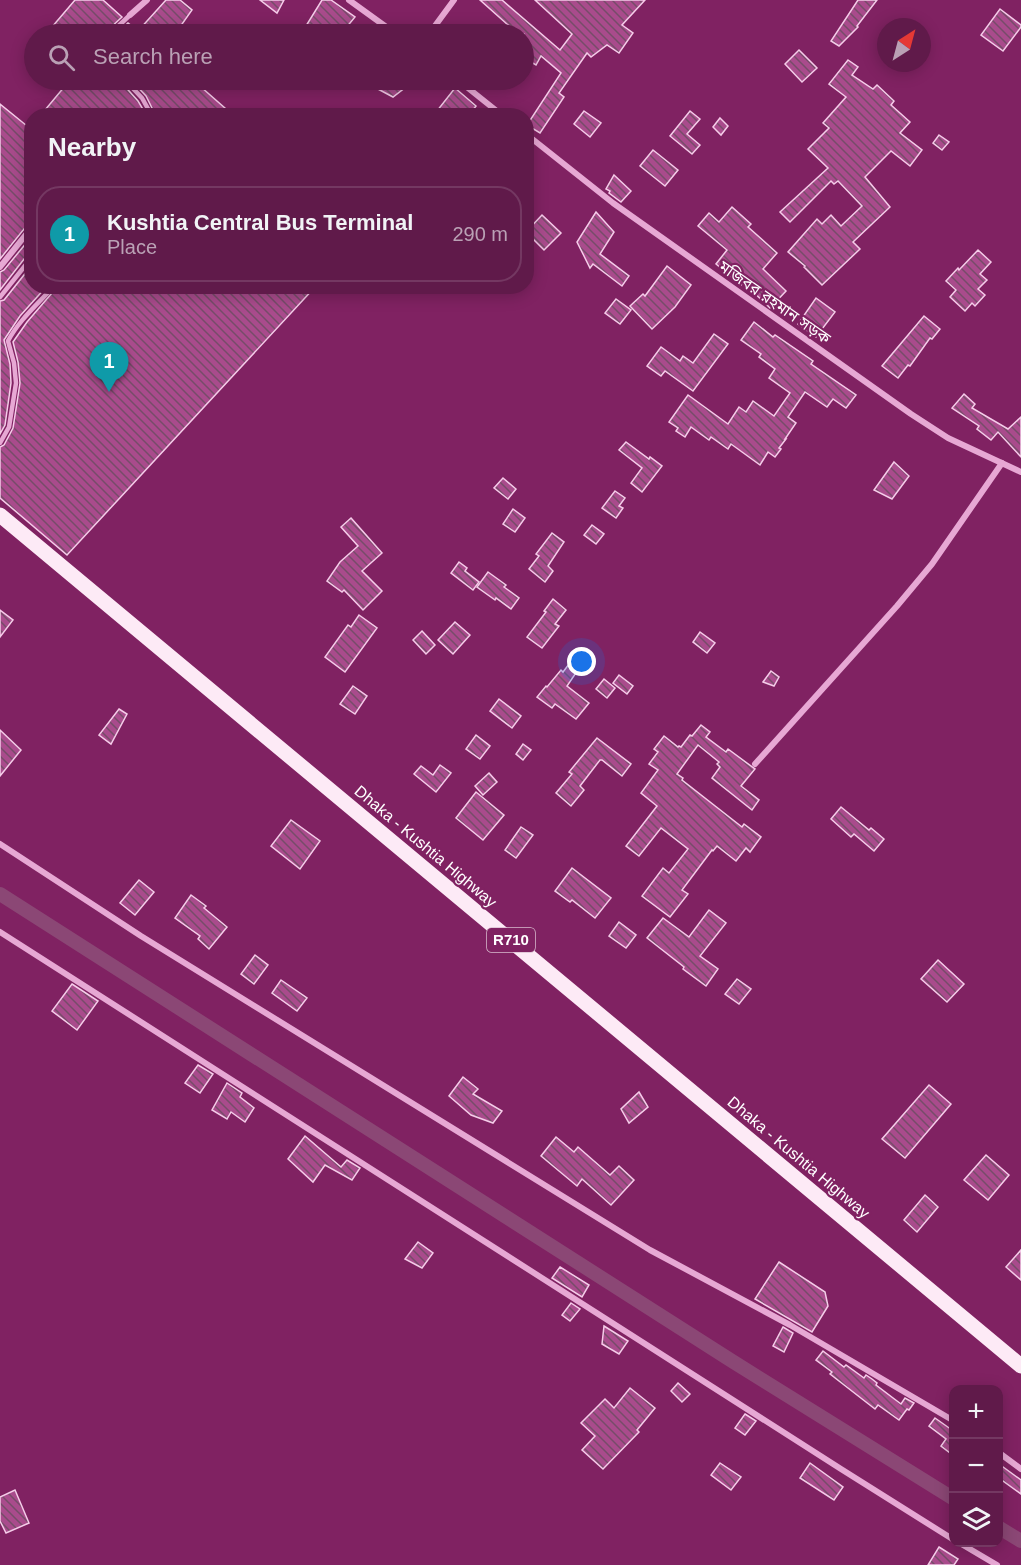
<!DOCTYPE html>
<html lang="en">
<head>
<meta charset="utf-8">
<style>
  :root { --surface:#601a4a; --page:#692754; --text:#f1f3f6; --muted:#baa1b5; --line:#743862; --accent:#8bbbb9 }
  body { margin:0; font-family:Arial,"Noto Sans Bengali",sans-serif; background:var(--page); color:var(--text) }
  .controls { position:absolute; right:18px; bottom:18px; display:grid; overflow:hidden; border-radius:12px; box-shadow:0 3px 15px #0003 }
  .controls button { width:54px; height:54px; display:grid; place-items:center; padding:0; border:0; border-bottom:2px solid var(--line); background:var(--surface); color:var(--text); font:30px sans-serif }
  .compass { position:absolute; left:877px; top:18px; width:54px; height:54px; border-radius:50%; background:var(--surface); box-shadow:0 3px 15px #0003; rotate:36deg }
  .you { position:absolute; left:582px; top:662px; width:21px; height:21px; margin:-15px; border:4px solid #fff; border-radius:50%; background:#1a73e8; box-shadow:0 0 0 9px #1a73e833 }
  .badge { display:grid; place-items:center; width:39px; height:39px; border-radius:50%; background:var(--accent); color:#fff; font-size:20px; font-weight:700 }
  .pin { position:absolute; translate:-50% -50px; filter:drop-shadow(0 2px 3px #0008) }
  .pin::after { content:''; position:absolute; top:32px; width:21px; height:18px; background:inherit; clip-path:polygon(0 0,100% 0,50% 100%) }
  .list { margin:0; padding:0; list-style:none }
  h2 { display:flex; justify-content:space-between; align-items:center; height:78px; margin:0; padding:0 24px; font-size:26px }
  h2 small { font-size:20px; font-weight:400; color:var(--muted) }
  .list li { display:grid; grid-template-columns:39px 1fr auto; gap:18px; align-items:center; box-sizing:border-box; height:96px; margin:0 12px 12px; padding:0 12px; border:2px solid var(--line); border-radius:24px }
  .list b { display:block; font-size:22px; white-space:nowrap }
  .list p { margin:0; font-size:20px; white-space:nowrap; color:var(--muted) }
  .list em { font-size:20px; font-style:normal; color:var(--muted) }
  .icon { flex:none; width:33px; height:33px; fill:none; stroke:currentColor; stroke-width:2; stroke-linecap:round; stroke-linejoin:round }
  .map { position:relative; flex:none; width:1021px; height:1565px; overflow:hidden }
  .search { position:absolute; background:var(--surface); box-shadow:0 3px 15px #0003; left:24px; top:24px; width:510px; height:66px; display:flex; align-items:center; gap:15px; box-sizing:border-box; padding:0 21px; border-radius:33px; color:var(--muted); font-size:22px }
  .panel { position:absolute; background:var(--surface); box-shadow:0 3px 15px #0003; left:24px; top:108px; width:510px; height:186px; border-radius:24px }
  .map>svg:first-child { display:block }
  .lines { fill:none; stroke-linecap:round; stroke-linejoin:round }
  .canal { stroke:#8b4775; stroke-width:14 }
  .building { fill:url(#building-back-hatch); stroke:#f5cce9; stroke-width:1.5 }
  .lane { stroke:#e7a8d4; stroke-width:4.5 }
  .street { stroke:#e7a8d4; stroke-width:6 }
  .primary { stroke:#fdeaf6; stroke-width:15 }
  .labels { text-anchor:middle; stroke-width:4.5; stroke-linejoin:round; paint-order:stroke }
  .shield { fill:#802262; stroke:#d9bdd0; stroke-width:1.5 }
  .shield-label { font-size:15px; font-weight:bold; fill:#fff }
  .street-label { font-size:16px; fill:#fff; stroke:#802262 }
</style>
</head>
<body>
<div class="map">
<svg width="1021" height="1565" viewBox="0 0 1021 1565">
  <defs>
    <pattern id="building-back-hatch" width="6" height="6" patternUnits="userSpaceOnUse" patternTransform="scale(1.5)"><rect width="6" height="6" fill="#a94b8c"/><path d="M-1 5l2 2M0 0l6 6M5-1l2 2" fill="none" stroke="#764c69"/></pattern>
  </defs>
  <rect width="100%" height="100%" fill="#802262"/>
  <g class="lines">
    <!-- canal -->
    <g class="canal">
      <polyline points="0,894 732,1361 954,1499"/>
      <polyline points="998,1527 1021,1541"/>
    </g>
  </g>
  <!-- building -->
  <g class="building">
    <polygon points="75,0 103,0 122,17 107,31 106,34 46,34"/>
    <polygon points="166,0 180,0 192,10 175,34 116,34 128,23 138,31"/>
    <polygon points="260,0 284,0 277,13"/>
    <polygon points="322,0 331,0 355,17 341,34 301,34"/>
    <polygon points="480,0 502,0 560,50 572,34 535,0 645,0 622,25 633,33 619,53 607,45 591,57 587,53 559,93 564,97 540,133 527,125 561,73 541,56 536,65 526,59 530,45 524,40 524,34 499,34 508,25"/>
    <polygon points="858,0 877,0 857,26 858,27 839,46 831,41"/>
    <polygon points="1000,9 1021,25 1021,27 1003,51 981,35"/>
    <polygon points="799,50 817,68 802,82 785,64"/>
    <polygon points="848,60 858,67 852,75 873,89 877,85 894,101 891,105 910,122 900,133 922,150 910,166 891,151 865,177 890,207 853,242 860,249 822,285 804,267 805,266 788,252 817,219 822,224 831,215 841,226 862,206 838,181 834,184 831,181 790,222 780,212 828,168 808,149 829,128 823,123 846,97 829,84"/>
    <polygon points="70,80 121,80 122,83 138,101 147,116 40,116"/>
    <polygon points="131,80 193,80 234,116 156,116 146,96"/>
    <polygon points="361,80 415,80 393,97"/>
    <polygon points="455,88 476,106 468,116 433,116"/>
    <polygon points="0,104 32,130 32,222 28,224 0,259"/>
    <polygon points="584,111 601,123 590,137 574,124"/>
    <polygon points="690,111 700,119 687,134 700,145 692,154 670,136"/>
    <polygon points="720,118 728,126 721,135 713,127"/>
    <polygon points="939,135 949,142 942,150 933,143"/>
    <polygon points="653,150 678,170 665,186 640,166"/>
    <polygon points="614,175 631,191 621,202 609,193 610,191 606,189"/>
    <polygon points="732,207 751,224 748,227 777,253 763,269 786,291 770,308 744,283 741,285 716,264 727,250 698,226 709,213 719,222"/>
    <polygon points="596,212 614,232 600,254 629,276 622,286 593,264 590,268 577,242"/>
    <polygon points="542,215 561,233 544,250 526,232"/>
    <polygon points="32,236 32,253 28,254 0,290 0,272 4,270"/>
    <polygon points="978,250 991,262 980,274 987,280 978,289 985,295 975,306 972,303 965,311 950,297 956,290 946,281 958,268 959,270"/>
    <polygon points="32,265 32,286 47,286 20,316 4,340 10,364 11,383 5,425 0,434 0,301 4,300"/>
    <polygon points="667,266 691,285 675,307 652,329 630,306 643,294 645,296"/>
    <polygon points="58,286 316,286 67,555 0,498 0,447 4,445 13,428 20,383 18,362 13,342 27,322"/>
    <polygon points="816,298 835,312 816,337 798,324"/>
    <polygon points="616,299 631,310 620,324 605,313"/>
    <polygon points="924,316 940,329 932,339 930,338 910,366 908,365 898,378 882,366"/>
    <polygon points="754,322 773,337 775,335 813,361 811,364 856,395 846,408 833,399 827,407 805,392 788,417 796,423 785,439 786,439 779,448 781,449 775,457 768,452 760,465 731,444 728,449 711,437 709,440 691,427 685,437 676,431 678,428 669,422 688,395 728,424 739,407 746,412 753,401 774,416 790,393 769,378 775,369 759,357 761,354 741,340"/>
    <polygon points="714,334 728,344 693,391 665,371 661,376 647,366 661,347 680,361 683,356 693,363"/>
    <polygon points="964,394 975,404 972,408 1008,429 1021,417 1021,457 998,432 991,440 977,429 979,426 952,408"/>
    <polygon points="626,442 649,459 650,457 662,466 642,492 631,483 642,468 619,450"/>
    <polygon points="894,462 909,476 892,499 874,490"/>
    <polygon points="503,478 516,489 508,499 494,488"/>
    <polygon points="615,491 625,498 619,506 623,508 616,518 602,508"/>
    <polygon points="513,509 525,518 515,532 503,524"/>
    <polygon points="351,518 382,553 362,571 382,591 363,610 344,590 342,592 327,581 340,562 358,546 341,527"/>
    <polygon points="592,525 604,534 596,544 584,535"/>
    <polygon points="552,533 564,542 548,566 553,571 545,582 529,569 539,556 536,554"/>
    <polygon points="459,562 467,568 465,571 479,582 473,590 451,573"/>
    <polygon points="488,572 506,585 504,587 519,598 511,609 496,598 495,600 477,587"/>
    <polygon points="553,599 566,610 555,624 559,626 542,648 527,637 546,612 544,611"/>
    <polygon points="0,610 13,620 0,637"/>
    <polygon points="359,615 377,628 345,672 325,657 348,625 351,627"/>
    <polygon points="455,622 470,635 453,654 438,640"/>
    <polygon points="422,631 435,645 426,654 413,640"/>
    <polygon points="700,632 715,643 707,653 693,642"/>
    <polygon points="572,660 580,667 567,686 589,703 576,719 555,704 552,708 537,697 546,686 547,687 561,670 563,672"/>
    <polygon points="771,671 779,677 774,686 763,682"/>
    <polygon points="619,675 633,686 627,694 613,683"/>
    <polygon points="604,679 615,688 607,698 596,689"/>
    <polygon points="353,686 367,696 355,714 340,704"/>
    <polygon points="499,699 521,716 512,728 490,711"/>
    <polygon points="119,709 127,714 111,744 99,735"/>
    <polygon points="701,725 710,732 706,737 726,752 728,749 755,769 741,786 759,800 752,810 712,778 720,767 717,764 719,762 698,745 677,774 683,778 682,780 742,827 744,824 761,837 750,852 746,848 736,861 717,846 713,851 712,850 682,890 688,894 670,917 642,896 663,868 669,873 688,849 661,828 639,856 626,846 657,806 641,793 658,770 649,764 658,752 654,749 664,736 678,747 679,746 681,747 690,735 692,736"/>
    <polygon points="0,730 21,750 0,776"/>
    <polygon points="476,735 490,746 480,759 466,749"/>
    <polygon points="597,738 631,764 622,776 602,760 600,760 580,786 584,790 571,806 556,793 572,774 569,772"/>
    <polygon points="523,744 531,750 523,760 516,754"/>
    <polygon points="440,765 451,773 436,792 414,774 421,766 433,775"/>
    <polygon points="489,773 497,782 483,795 475,786"/>
    <polygon points="476,792 504,815 483,840 456,818"/>
    <polygon points="841,807 869,830 871,828 884,839 874,851 854,834 851,837 831,819"/>
    <polygon points="291,820 320,841 300,869 271,846"/>
    <polygon points="521,827 533,835 516,858 505,850"/>
    <polygon points="572,868 611,898 595,918 572,900 570,902 555,891"/>
    <polygon points="139,880 154,892 135,915 120,903"/>
    <polygon points="191,895 206,906 204,908 227,927 209,949 198,939 200,936 175,918"/>
    <polygon points="709,910 726,923 700,956 718,969 706,986 683,969 684,967 647,938 663,918 689,937"/>
    <polygon points="619,922 636,935 626,948 609,936"/>
    <polygon points="255,955 268,965 254,984 241,974"/>
    <polygon points="938,960 964,984 947,1002 921,979"/>
    <polygon points="737,979 751,989 739,1004 725,994"/>
    <polygon points="281,980 307,998 297,1011 272,993"/>
    <polygon points="72,984 98,1001 77,1030 52,1011"/>
    <polygon points="198,1065 213,1074 200,1093 185,1083"/>
    <polygon points="463,1077 478,1089 473,1094 502,1111 493,1123 471,1115 449,1096"/>
    <polygon points="227,1083 242,1093 240,1097 254,1108 245,1122 231,1112 227,1119 212,1110"/>
    <polygon points="929,1085 951,1104 905,1158 882,1139"/>
    <polygon points="639,1092 648,1107 629,1123 621,1109"/>
    <polygon points="305,1136 341,1167 347,1160 360,1168 352,1180 325,1165 313,1182 288,1159"/>
    <polygon points="556,1137 574,1152 578,1147 610,1175 619,1166 634,1180 611,1205 582,1179 577,1186 541,1156"/>
    <polygon points="986,1155 1009,1175 988,1200 964,1180"/>
    <polygon points="925,1195 938,1207 917,1232 904,1220"/>
    <polygon points="418,1242 433,1253 422,1268 405,1259"/>
    <polygon points="1021,1250 1021,1280 1006,1267"/>
    <polygon points="779,1262 825,1292 828,1306 812,1332 755,1299"/>
    <polygon points="560,1267 589,1285 582,1297 552,1278"/>
    <polygon points="571,1303 580,1309 570,1321 562,1315"/>
    <polygon points="604,1326 628,1341 619,1354 602,1344"/>
    <polygon points="783,1327 793,1333 784,1352 773,1346"/>
    <polygon points="823,1351 844,1367 846,1365 864,1378 866,1375 872,1379 877,1383 876,1385 901,1404 905,1398 914,1403 909,1410 907,1409 899,1420 878,1405 875,1409 830,1374 832,1372 816,1360"/>
    <polygon points="678,1383 690,1394 682,1402 671,1391"/>
    <polygon points="630,1388 655,1408 637,1430 639,1432 603,1469 582,1450 595,1436 581,1423 605,1399 614,1408"/>
    <polygon points="745,1414 756,1421 745,1435 735,1428"/>
    <polygon points="935,1418 952,1430 954,1429 954,1456 941,1446 946,1439 929,1426"/>
    <polygon points="720,1463 741,1477 731,1490 711,1475"/>
    <polygon points="810,1463 843,1487 834,1500 800,1478"/>
    <polygon points="999,1464 1021,1480 1021,1494 999,1478"/>
    <polygon points="15,1490 29,1523 6,1533 0,1521 0,1497"/>
    <polygon points="939,1547 958,1559 954,1565 928,1565"/>
  </g>
  <g class="lines">
    <!-- lane -->
    <g class="lane">
      <polyline points="110,34 130,15"/>
      <polyline points="125,80 142,98 152,116"/>
      <polyline points="0,297 32,257"/>
      <path d="M0 443 9 427 16 383 14 363 8 341C19 320 38 304 54 286"/>
    </g>
    <!-- street -->
    <g class="street">
      <polyline points="349,0 396,34"/>
      <polyline points="130,15 147,0"/>
      <polyline points="429,34 454,0"/>
      <polyline points="458,80 503,116"/>
      <polyline points="526,134 613,203 911,414 948,438 1021,472"/>
      <polyline points="0,267 32,227"/>
      <polyline points="755,764 897,606 932,564 1002,463"/>
      <polyline points="0,844 141,936 650,1250 790,1325 954,1421"/>
      <polyline points="0,932 841,1469 954,1540"/>
      <polyline points="998,1452 1021,1469"/>
      <polyline points="958,1542 997,1565"/>
    </g>
    <!-- primary -->
    <polyline class="primary" points="0,515 1021,1366"/>
  </g>
  <g class="labels">
    <!-- shield labels -->
    <rect class="shield" x="487" y="928" width="48" height="24" rx="4.5"/>
    <g class="shield-label">
      <text x="511" y="945">R710</text>
    </g>
    <!-- street labels -->
    <g class="street-label">
      <text transform="translate(775 302) rotate(35)" y="6">মজিবর রহমান সড়ক</text>
      <text transform="translate(426 846) rotate(40)" y="6">Dhaka - Kushtia Highway</text>
      <text transform="translate(799 1157) rotate(40)" y="6">Dhaka - Kushtia Highway</text>
    </g>
  </g>
</svg>
<div class="controls">
<button>+</button>
<button>−</button>
<button><svg class="icon" aria-label="layers" viewBox="0 0 24 24"><path d="M12 4l9 5-9 5-9-5zM3 14l9 5 9-5"/></svg></button>
</div>
<svg class="compass" viewBox="-18 -18 36 36"><path d="M0-13l5 13h-10z" fill="#e53935"/><path d="M0 13l5-13h-10z" fill="#baa1b5"/></svg>
<div class="you"></div>
<div class="pin badge" style="left:109px;top:392px;background:#0f9aa8">1</div>
<div class="search"><svg class="icon" aria-label="search" viewBox="0 0 24 24"><circle cx="10" cy="10" r="6"/><path d="M15 15l6 6"/></svg>Search here</div>
<section class="panel">
<h2>Nearby<small></small></h2>
<ul class="list">
<li><span class="badge" style="background:#0f9aa8">1</span><div><b>Kushtia Central Bus Terminal</b><p>Place</p></div><em>290 m</em></li>
</ul>
</section>
</div>
</body>
</html>
